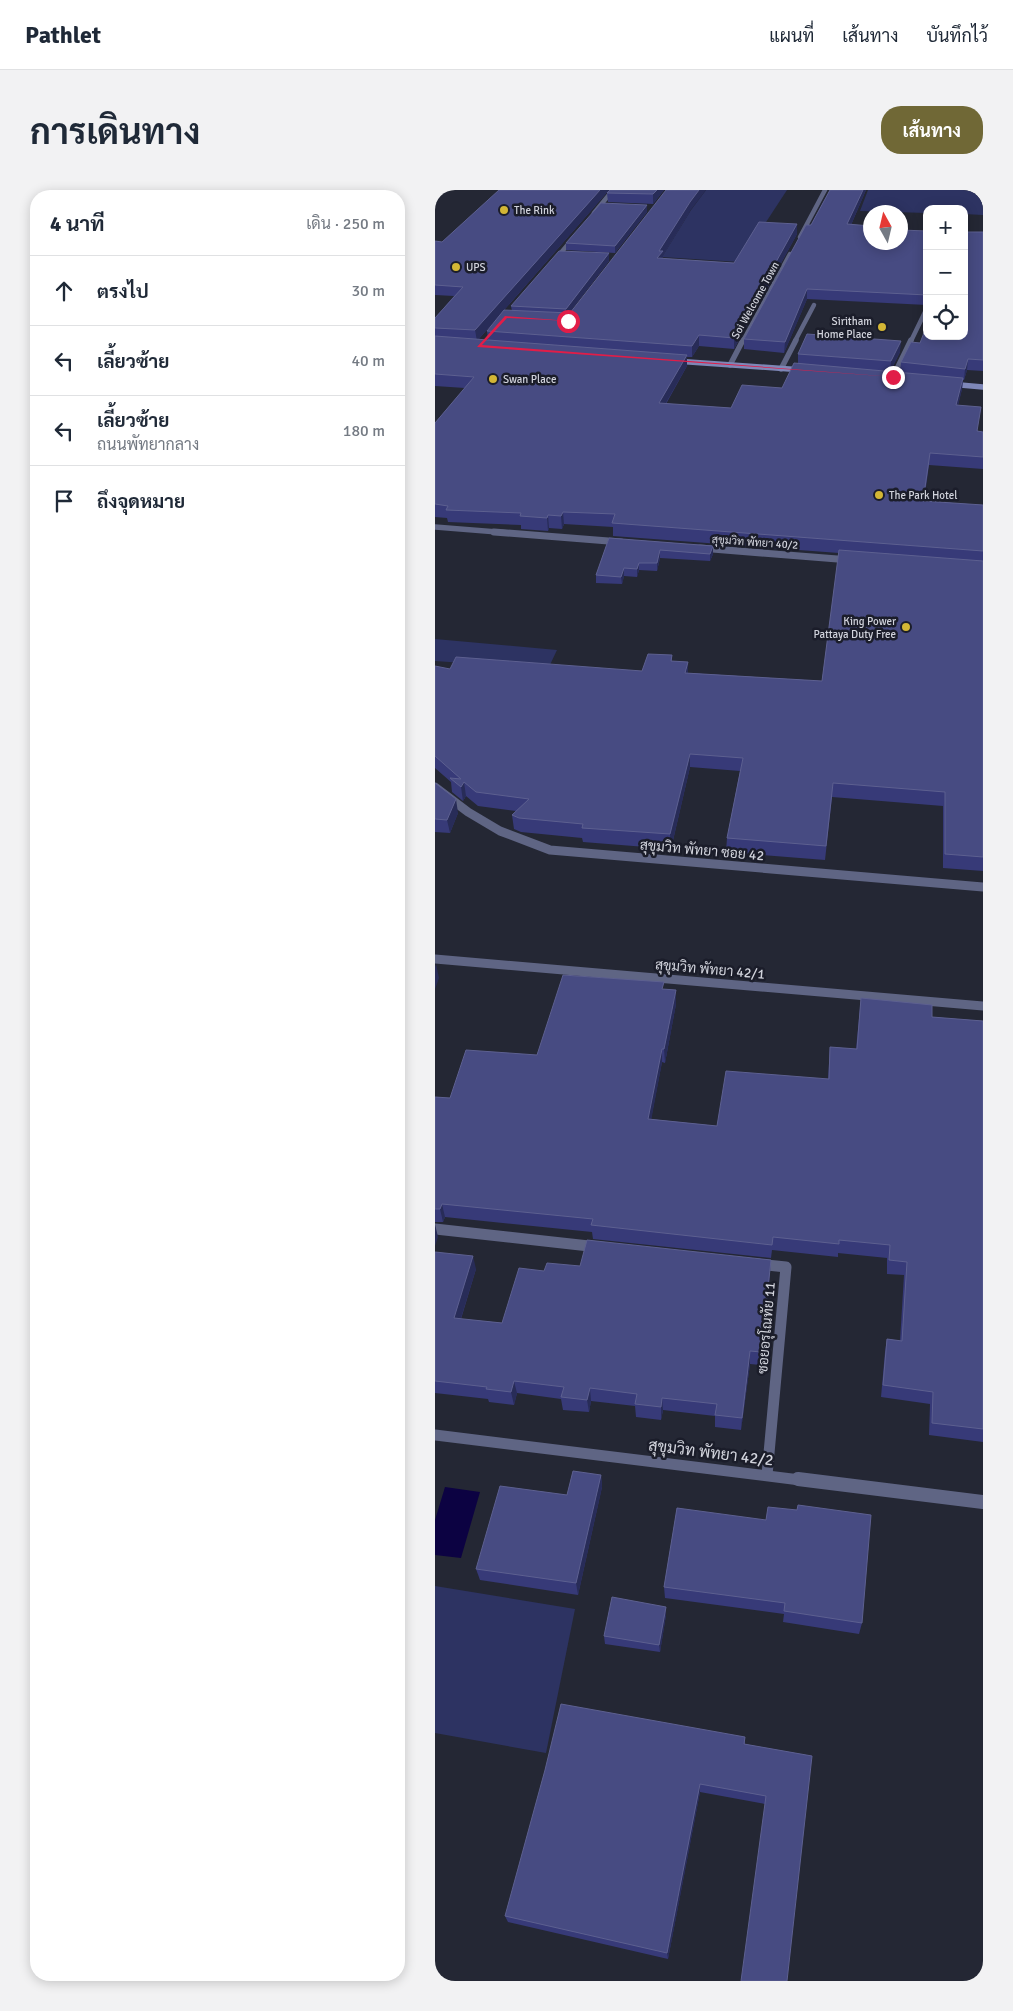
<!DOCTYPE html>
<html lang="th">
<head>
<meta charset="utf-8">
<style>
  :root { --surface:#fff; --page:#f2f2f3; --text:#1f2937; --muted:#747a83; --line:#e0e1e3; --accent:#706836 }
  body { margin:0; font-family:Signika,Sarabun,sans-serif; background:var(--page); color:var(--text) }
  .controls { position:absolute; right:15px; top:15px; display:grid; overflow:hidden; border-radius:10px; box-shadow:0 2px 12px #0003 }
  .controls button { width:45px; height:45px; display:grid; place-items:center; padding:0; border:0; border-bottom:1px solid var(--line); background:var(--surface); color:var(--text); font:25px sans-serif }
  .compass { position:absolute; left:428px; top:15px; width:45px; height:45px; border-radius:50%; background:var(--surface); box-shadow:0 2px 12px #0003; rotate:352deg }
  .stop { position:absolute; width:15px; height:15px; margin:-11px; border:4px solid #e11d48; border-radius:50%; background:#fff }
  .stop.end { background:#e11d48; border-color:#fff; box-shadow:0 1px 5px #0008 }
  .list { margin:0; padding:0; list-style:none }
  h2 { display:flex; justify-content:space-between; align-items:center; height:65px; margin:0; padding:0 20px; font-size:21px }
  h2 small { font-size:16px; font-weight:400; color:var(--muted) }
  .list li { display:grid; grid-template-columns:32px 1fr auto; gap:15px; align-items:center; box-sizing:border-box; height:70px; padding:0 20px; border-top:1px solid var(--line) }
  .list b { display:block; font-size:19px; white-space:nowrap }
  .list p { margin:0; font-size:16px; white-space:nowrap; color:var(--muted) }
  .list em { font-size:16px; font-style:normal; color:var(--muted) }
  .icon { flex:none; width:28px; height:28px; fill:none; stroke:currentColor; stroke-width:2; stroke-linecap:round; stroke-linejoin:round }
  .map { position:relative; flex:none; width:548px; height:1791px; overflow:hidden; border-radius:20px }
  header { display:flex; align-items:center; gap:30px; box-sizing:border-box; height:70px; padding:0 25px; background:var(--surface); border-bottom:1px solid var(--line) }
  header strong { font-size:24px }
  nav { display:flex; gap:28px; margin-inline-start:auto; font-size:18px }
  .intro { display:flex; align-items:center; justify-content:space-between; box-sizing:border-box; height:120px; padding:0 30px }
  h1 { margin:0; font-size:35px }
  .button { padding:12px 22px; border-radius:20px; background:var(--accent); color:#fff; font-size:18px; font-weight:700 }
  main { display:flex; gap:30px; padding:0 30px }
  aside { flex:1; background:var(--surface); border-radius:20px; box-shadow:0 2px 12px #0003 }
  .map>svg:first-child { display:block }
  .green { fill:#2d3362 }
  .water { fill:#0c0242 }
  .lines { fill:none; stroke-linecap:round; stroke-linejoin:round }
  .minor-far5 { stroke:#5f6584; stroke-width:4.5 }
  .minor-far4 { stroke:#5f6584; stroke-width:5.5 }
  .minor-far3 { stroke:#5f6584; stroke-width:7 }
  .minor-far2 { stroke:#5f6584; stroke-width:9 }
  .minor-far1 { stroke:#5f6584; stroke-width:11 }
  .minor { stroke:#5f6584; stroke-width:14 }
  .secondary { stroke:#7e87b8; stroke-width:5.5 }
  .wall { fill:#373a78 }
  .shaded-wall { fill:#282c58 }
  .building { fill:#474b82; stroke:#5d6090 }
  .route { fill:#e11d48 }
  .poi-dot { fill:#d3b635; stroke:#1b1d2a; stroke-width:2 }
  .labels { text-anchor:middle; stroke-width:5; stroke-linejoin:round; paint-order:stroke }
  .far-poi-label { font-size:11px; fill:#d1d3dc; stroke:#1b1d2a; text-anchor:start }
  .far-street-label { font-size:11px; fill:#d1d3dc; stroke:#1b1d2a }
  .street-label { font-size:14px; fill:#d1d3dc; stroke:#1b1d2a }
  .near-street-label { font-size:16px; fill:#d1d3dc; stroke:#1b1d2a }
</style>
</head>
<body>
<header>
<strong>Pathlet</strong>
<nav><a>แผนที่</a><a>เส้นทาง</a><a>บันทึกไว้</a></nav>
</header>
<div class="intro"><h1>การเดินทาง</h1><a class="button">เส้นทาง</a></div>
<main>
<aside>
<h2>4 นาที<small>เดิน · 250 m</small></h2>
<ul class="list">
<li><svg class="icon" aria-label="ahead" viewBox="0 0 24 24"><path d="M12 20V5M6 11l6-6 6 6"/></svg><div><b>ตรงไป</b></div><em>30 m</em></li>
<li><svg class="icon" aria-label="left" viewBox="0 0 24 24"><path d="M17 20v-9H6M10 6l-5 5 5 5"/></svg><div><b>เลี้ยวซ้าย</b></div><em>40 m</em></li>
<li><svg class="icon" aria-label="left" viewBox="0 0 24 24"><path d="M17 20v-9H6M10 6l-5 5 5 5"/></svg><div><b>เลี้ยวซ้าย</b><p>ถนนพัทยากลาง</p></div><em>180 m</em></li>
<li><svg class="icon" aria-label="arrive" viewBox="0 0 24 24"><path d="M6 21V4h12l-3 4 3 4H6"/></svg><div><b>ถึงจุดหมาย</b></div></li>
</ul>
</aside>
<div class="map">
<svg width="548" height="1791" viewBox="0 0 548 1791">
  <rect width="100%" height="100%" fill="#242734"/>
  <!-- green -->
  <g class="green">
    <polygon points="271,0 352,0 305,72 227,67 256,20"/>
    <polygon points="433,0 548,0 548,25 529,24 529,19 492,19 492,23 425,21"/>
    <polygon points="0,449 122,460 113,479 0,471"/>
    <polygon points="0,1396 140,1419 111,1563 0,1543"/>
  </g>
  <!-- water -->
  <polygon class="water" points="10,1297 45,1302 26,1368 0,1365 0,1330"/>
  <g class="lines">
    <!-- minor-far5 -->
    <g class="minor-far5">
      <polyline points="159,23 178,0"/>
      <polyline points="365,47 390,0"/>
      <polyline points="119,71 140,46"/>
      <polyline points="308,151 355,64"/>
      <polyline points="360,151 379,115"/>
      <polyline points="476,151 490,122"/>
    </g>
    <!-- minor-far4 -->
    <g class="minor-far4">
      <polyline points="295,175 308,150"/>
      <polyline points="346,179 361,150"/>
      <polyline points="458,187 476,150"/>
      <polyline points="0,337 75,343"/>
    </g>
    <!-- minor-far3 -->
    <g class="minor-far3">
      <polyline points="59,342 186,352"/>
      <polyline points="265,358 415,370"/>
    </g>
    <!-- minor-far2 -->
    <g class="minor-far2">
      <polyline points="0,597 33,622 65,641 115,660 548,697"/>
      <polyline points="0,769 548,816"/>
    </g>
    <!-- minor-far1 -->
    <g class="minor-far1">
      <polyline points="0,1039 163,1057"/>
      <polyline points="322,1074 351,1077 332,1285"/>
      <polyline points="0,1245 373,1291"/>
    </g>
    <!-- minor -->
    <polyline class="minor" points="363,1289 548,1312"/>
    <!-- secondary -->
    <g class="secondary">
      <polyline points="240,171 368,180"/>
      <polyline points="514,194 548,197"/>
    </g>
  </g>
  <!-- wall -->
  <g class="wall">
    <polygon points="174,0 43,150 53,150 52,141 77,121 76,116 174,63 174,71 134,123 135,123 255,21 228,65 228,69 299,73 362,34 362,44 299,159 264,156 257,167 252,167 252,176 231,214 296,218 347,198 363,173 363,164 465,162 455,182 465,182 466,172 485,153 548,42 548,181 532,180 529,190 528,190 527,199 523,215 543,241 548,242 548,279 494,275 489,311 548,315 548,681 508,678 508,616 397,607 390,670 291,662 292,648 305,581 255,577 236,659 148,652 147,648 86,642 79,639 77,625 81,621 43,616 31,606 28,611 17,602 16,592 0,578 0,476 15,479 207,481 237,465 237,471 253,472 253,483 387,491 404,363 178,346 178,337 129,334 127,339 114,338 113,341 86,339 86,335 13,332 12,328 0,327 0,233 30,198 0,196 0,128 19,106 0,105 0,51 7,52"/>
    <polygon points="229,0 218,14 173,12 172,3"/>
    <polygon points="395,0 431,0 416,35 436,52 492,41 492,115 372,109 349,163 309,159 309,149 376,35"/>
    <polygon points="212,15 212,22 180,63 131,60 131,53"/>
    <polygon points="174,348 278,356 278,364 275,371 225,368 222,381 204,380 202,387 189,386 187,394 161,393 161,385"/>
    <polygon points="0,593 23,623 15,643 0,642"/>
    <polygon points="229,799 241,814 230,873 227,872 216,929 282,936 393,889 395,857 421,859 426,808 497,827 548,831 548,1252 494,1245 495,1214 446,1207 450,1162 452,1149 465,1151 469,1085 452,1084 452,1068 403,1063 403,1067 337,1060 336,1068 158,1049 157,1042 10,1027 8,1032 0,1032 0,907 15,908 102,865"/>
    <polygon points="0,1062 41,1079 26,1129 67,1133 109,1081 145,1076 335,1083 326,1175 315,1174 306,1240 280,1237 280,1226 228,1220 226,1230 201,1227 200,1216 156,1211 154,1222 128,1220 126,1209 82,1203 79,1215 54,1212 53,1209 0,1203"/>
    <polygon points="166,1285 167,1297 143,1405 45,1390 41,1379 132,1305"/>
    <polygon points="242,1318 427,1433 424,1444 348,1432 349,1424 230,1408 229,1397"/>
    <polygon points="231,1425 225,1462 170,1454 169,1446"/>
    <polygon points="310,1547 310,1554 377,1566 330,1614 265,1602 233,1769 73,1732 70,1726"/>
  </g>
  <!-- shaded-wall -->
  <g class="shaded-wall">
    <polygon points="165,0 174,0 42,151 40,140"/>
    <polygon points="222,0 229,0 218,14 218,4"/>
    <polygon points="264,0 271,0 255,21 228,65 228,71 222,68 224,61 255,12"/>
    <polygon points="428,0 431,0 412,44 412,34"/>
    <polygon points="212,15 212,22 180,63 180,56"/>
    <polygon points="362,34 362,44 299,159 299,148"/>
    <polygon points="174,63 174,71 131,127 131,119"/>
    <polygon points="372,99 372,109 349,163 350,152"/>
    <polygon points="264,145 264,156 257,167 257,156"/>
    <polygon points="466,151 465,162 455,182 456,171"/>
    <polygon points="252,165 252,176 224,225 224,213"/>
    <polygon points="533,169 532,180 529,190 530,179"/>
    <polygon points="528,188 527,199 520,227 521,215"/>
    <polygon points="128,322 129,334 127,339 126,326"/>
    <polygon points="113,325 114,338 113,341 112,328"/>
    <polygon points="278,356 278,364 275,371 275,364"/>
    <polygon points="225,360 225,368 222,381 222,373"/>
    <polygon points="204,373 204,380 202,387 202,379"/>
    <polygon points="189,378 189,386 187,394 186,387"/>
    <polygon points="253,472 253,485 250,483"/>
    <polygon points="255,564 255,577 236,659 235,644"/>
    <polygon points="29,592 31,606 28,611 26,597"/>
    <polygon points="21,609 23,623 15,643 12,630"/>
    <polygon points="1,774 4,788 0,799 0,777"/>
    <polygon points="241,800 241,814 230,873 229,859"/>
    <polygon points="227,859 227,872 214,942 213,929"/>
    <polygon points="7,1014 10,1027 8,1032 5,1019"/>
    <polygon points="0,1034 3,1047 0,1056"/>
    <polygon points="38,1066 41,1079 22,1141 19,1128"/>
    <polygon points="336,1070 335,1083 326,1175 326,1162"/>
    <polygon points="315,1161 315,1174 306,1240 307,1228"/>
    <polygon points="79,1191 82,1203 79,1215 76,1202"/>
    <polygon points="155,1198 156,1211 154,1222 152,1210"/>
    <polygon points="227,1208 228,1220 226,1230 226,1217"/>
    <polygon points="166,1285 167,1297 143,1405 141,1393"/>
    <polygon points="231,1417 231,1425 225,1462 224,1455"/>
    <polygon points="265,1594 265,1602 233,1769 232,1763"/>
  </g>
  <!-- building -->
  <g class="building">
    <polygon points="64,0 165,0 40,140 0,138 0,128 28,97 0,95 0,51 7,52"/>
    <polygon points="175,0 222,0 218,4 172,3"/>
    <polygon points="231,0 264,0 255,12 224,61 228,61 222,68 299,73 324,32 362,34 299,148 264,145 257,156 52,141 69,120 135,123"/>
    <polygon points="395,0 428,0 412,34 436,36 436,52 466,52 466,40 492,41 492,105 372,99 350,152 309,149 371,35 376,35"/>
    <polygon points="166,13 212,15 180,56 131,53"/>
    <polygon points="529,42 548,42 548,170 533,169 530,179 466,172 476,152 485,153 492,135 492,146 529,146"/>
    <polygon points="124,61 174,63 131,119 76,116"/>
    <polygon points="372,144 466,151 456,171 363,164"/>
    <polygon points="0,146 252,165 224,213 296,218 307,195 347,198 359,173 528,188 521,215 546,217 542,241 548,242 548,267 495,263 488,311 548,315 548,361 177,333 180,324 128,322 126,326 113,325 112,328 85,326 86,323 11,320 13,316 0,314 0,233 39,187 0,184"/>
    <polygon points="174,348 278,356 275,364 225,360 222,373 204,373 202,379 189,378 186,387 161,385"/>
    <polygon points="404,360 548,371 548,667 510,664 510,602 398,593 391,656 292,648 308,568 255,564 235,644 147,638 148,634 84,628 77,625 94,609 41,602 29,592 26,597 15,588 26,589 0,566 0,476 15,479 21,467 207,481 213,464 237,465 236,471 253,472 250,483 387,491"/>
    <polygon points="0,593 21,609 12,630 0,629"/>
    <polygon points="128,785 229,792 227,799 241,800 229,859 227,859 213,929 282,936 291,881 394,889 395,857 422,859 426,808 497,815 497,827 548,831 548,1239 497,1233 498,1202 448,1195 452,1149 467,1151 472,1072 454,1070 455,1055 404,1050 404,1054 338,1047 337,1055 156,1035 158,1029 7,1014 5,1019 0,1019 0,907 15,908 31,860 102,865"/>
    <polygon points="152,1050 336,1070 326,1162 315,1161 307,1228 280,1225 282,1214 227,1208 226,1217 200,1214 202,1204 155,1198 152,1210 126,1207 129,1197 79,1191 76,1202 51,1199 52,1197 0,1191 0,1062 38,1066 19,1128 67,1133 84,1078 109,1081 112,1073 145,1076"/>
    <polygon points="138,1281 166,1285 141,1393 41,1379 65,1296 132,1305"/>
    <polygon points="363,1315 436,1325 427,1433 349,1421 350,1413 229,1397 242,1318 331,1330 333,1317 362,1320"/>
    <polygon points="177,1407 231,1417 224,1455 169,1446"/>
    <polygon points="126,1514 310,1547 309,1554 377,1566 352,1791 306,1791 331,1606 265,1594 232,1763 70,1726 110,1580"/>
  </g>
  <!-- route -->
  <polygon class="route" points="70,126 135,131 72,128 47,155 460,187 42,157"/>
  <!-- markers -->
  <g class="poi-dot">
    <circle cx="69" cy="20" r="5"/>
    <circle cx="21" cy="77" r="5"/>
    <circle cx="447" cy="137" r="5"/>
    <circle cx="58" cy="189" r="5"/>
    <circle cx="444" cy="305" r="5"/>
    <circle cx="471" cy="437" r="5"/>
  </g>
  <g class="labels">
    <!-- far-poi labels -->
    <g class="far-poi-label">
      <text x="79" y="24">The Rink</text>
      <text x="31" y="81">UPS</text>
      <text x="437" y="135" text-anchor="end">Siritham<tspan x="437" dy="13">Home Place</tspan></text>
      <text x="68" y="193">Swan Place</text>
      <text x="454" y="309">The Park Hotel</text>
      <text x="461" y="435" text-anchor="end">King Power<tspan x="461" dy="13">Pattaya Duty Free</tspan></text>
    </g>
    <!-- far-street labels -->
    <g class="far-street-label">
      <text transform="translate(320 110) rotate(-61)" y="4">Soi Welcome Town</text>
      <text transform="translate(320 352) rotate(4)" y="4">สุขุมวิท พัทยา 40/2</text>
    </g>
    <!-- street labels -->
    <g class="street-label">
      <text transform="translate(267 660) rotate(5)" y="5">สุขุมวิท พัทยา ซอย 42</text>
      <text transform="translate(275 779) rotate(5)" y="5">สุขุมวิท พัทยา 42/1</text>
      <text transform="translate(331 1138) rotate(-85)" y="5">ซอยอรุโณทัย 11</text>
    </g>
    <!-- near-street labels -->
    <g class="near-street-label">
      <text transform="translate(276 1262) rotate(7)" y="6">สุขุมวิท พัทยา 42/2</text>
    </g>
  </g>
</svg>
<div class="controls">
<button>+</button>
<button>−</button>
<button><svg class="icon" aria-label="locate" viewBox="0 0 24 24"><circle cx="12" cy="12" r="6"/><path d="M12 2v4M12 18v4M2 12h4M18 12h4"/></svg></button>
</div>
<svg class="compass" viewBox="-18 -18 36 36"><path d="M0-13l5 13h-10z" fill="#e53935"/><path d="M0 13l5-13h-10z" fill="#747a83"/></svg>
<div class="stop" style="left:133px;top:131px"></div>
<div class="stop end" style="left:458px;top:187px"></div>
</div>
</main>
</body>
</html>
